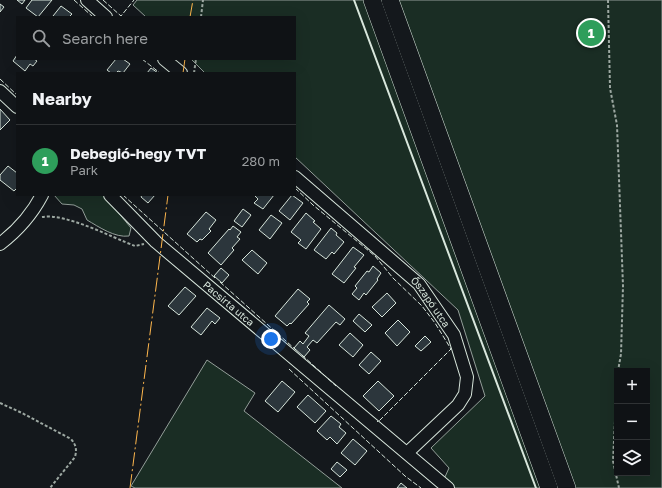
<!DOCTYPE html>
<html lang="en">
<head>
<meta charset="utf-8">
<style>
  :root { --surface:#0f1215; --page:#181b1e; --text:#f1f3f6; --muted:#9b9ea0; --line:#2f3234; --accent:#ffb74d }
  body { margin:0; font-family:"Golos Text",sans-serif; background:var(--page); color:var(--text) }
  .controls { position:absolute; right:12px; bottom:12px; display:grid; overflow:hidden; border-radius:0px; box-shadow:0 4px 16px #0002 }
  .controls button { width:36px; height:36px; display:grid; place-items:center; padding:0; border:0; border-bottom:1px solid var(--line); background:var(--surface); color:var(--text); font:20px sans-serif }
  .you { position:absolute; left:271px; top:339px; width:14px; height:14px; margin:-10px; border:3px solid #fff; border-radius:50%; background:#1a73e8; box-shadow:0 0 0 6px #1a73e833 }
  .badge { display:grid; place-items:center; width:26px; height:26px; border-radius:50%; background:var(--accent); color:#fff; font-size:13px; font-weight:700 }
  .pin { position:absolute; translate:-50% -50%; border:2px solid #fff; box-shadow:0 1px 4px #0006 }
  .list { margin:0; padding:0; list-style:none }
  h2 { display:flex; justify-content:space-between; align-items:center; height:52px; margin:0; padding:0 16px; font-size:17px }
  h2 small { font-size:13px; font-weight:400; color:var(--muted) }
  .list li { display:grid; grid-template-columns:26px 1fr auto; gap:12px; align-items:center; box-sizing:border-box; height:72px; padding:0 16px; border-top:1px solid var(--line) }
  .list b { display:block; font-size:15px; white-space:nowrap }
  .list p { margin:0; font-size:13px; white-space:nowrap; color:var(--muted) }
  .list em { font-size:13px; font-style:normal; color:var(--muted) }
  .icon { flex:none; width:22px; height:22px; fill:none; stroke:currentColor; stroke-width:2; stroke-linecap:round; stroke-linejoin:round }
  .map { position:relative; flex:none; width:662px; height:488px; overflow:hidden }
  .search { position:absolute; background:var(--surface); box-shadow:0 4px 16px #0002; left:16px; top:16px; width:280px; height:44px; display:flex; align-items:center; gap:10px; box-sizing:border-box; padding:0 14px; border-radius:0px; color:var(--muted); font-size:15px }
  .panel { position:absolute; background:var(--surface); box-shadow:0 4px 16px #0002; left:16px; top:72px; width:280px; height:124px; border-radius:0px }
  .map>svg:first-child { display:block }
  .green { fill:#1a2d24; stroke:#939e99; fill-rule:evenodd }
  .building { fill:#2c363c; stroke:#d8e6dc }
  .lines { fill:none; stroke-linecap:round; stroke-linejoin:round }
  .minor-casing { stroke:#d8e6dc; stroke-width:14 }
  .highway-casing { stroke:#d8e6dc; stroke-width:18 }
  .path { stroke:#9da8a2; stroke-width:2; stroke-dasharray:3 2; stroke-linecap:butt }
  .minor { stroke:#14181c; stroke-width:12 }
  .highway { stroke:#14181c; stroke-width:17 }
  .fence { stroke:#d8e6dc; stroke-width:1; stroke-dasharray:5 2; stroke-linecap:butt }
  .wall { stroke:#d8e6dc; stroke-width:2 }
  .power { stroke:#ffb74d; stroke-width:1; stroke-dasharray:14 3 2 3; stroke-linecap:butt }
  .labels { text-anchor:middle; stroke-width:3; stroke-linejoin:round; paint-order:stroke }
  .street-label { font-size:10px; fill:#d8e6dc; stroke:#14181c }
</style>
</head>
<body>
<div class="map">
<svg width="662" height="488" viewBox="0 0 662 488">
  <rect width="100%" height="100%" fill="#14181c"/>
  <!-- green -->
  <g class="green">
    <path d="M137 0H662V488H440L449 468 431 448 485 396 458 310 295 157V73H205L191 59H295V17H146L133 5ZM617 371H647V473H617Z"/>
    <path d="M54 195H104L131 228 129 236C115 238 99 227 87 220L82 209 74 205 62 204Z"/>
    <polygon points="207,360 255,393 244,411 342,488 135,488 131,486"/>
  </g>
  <!-- building -->
  <g class="building">
    <polygon points="17,0 25,0 22,4"/>
    <polygon points="32,0 52,0 38,17 26,8"/>
    <polygon points="0,4 4,7 0,12"/>
    <polygon points="61,6 72,14 69,17 55,17 53,16"/>
    <polygon points="17,55 17,59 34,59 37,61 33,66 30,64 25,71 13,61"/>
    <polygon points="116,59 123,59 130,64 123,73 118,71 116,73 111,73 107,70"/>
    <polygon points="151,68 158,73 147,73"/>
    <polygon points="0,109 10,120 0,130"/>
    <polygon points="8,166 17,173 17,188 14,191 0,180 0,175"/>
    <polygon points="142,195 155,195 148,203 141,197"/>
    <polygon points="254,195 274,195 263,209 254,203 258,199"/>
    <polygon points="292,195 303,203 290,220 279,211"/>
    <polygon points="243,209 251,215 242,227 234,221"/>
    <polygon points="206,212 216,220 209,229 211,231 202,240 200,239 197,242 187,234"/>
    <polygon points="306,213 315,221 313,222 321,229 306,249 298,243 301,240 291,232"/>
    <polygon points="271,215 282,223 270,239 259,230"/>
    <polygon points="233,226 241,232 237,237 240,239 232,248 234,250 221,265 208,253 229,229 230,230"/>
    <polygon points="331,228 337,233 336,235 344,242 334,254 332,252 326,259 314,250"/>
    <polygon points="353,247 364,255 354,267 356,268 344,283 332,274"/>
    <polygon points="252,250 267,263 258,274 242,260"/>
    <polygon points="373,266 381,273 377,279 378,280 366,295 364,293 359,300 352,294 357,288 355,286 367,271 369,272"/>
    <polygon points="221,268 229,275 222,283 214,276"/>
    <polygon points="185,287 196,296 179,315 168,306"/>
    <polygon points="298,289 310,299 307,302 309,304 291,324 290,323 287,326 275,316"/>
    <polygon points="387,293 396,303 382,317 372,307"/>
    <polygon points="329,305 345,319 340,325 336,322 317,343 313,340 307,347 310,350 304,357 294,348 300,341 303,344 309,336 305,333"/>
    <polygon points="207,308 220,318 215,324 212,321 201,335 191,327"/>
    <polygon points="359,314 372,325 365,332 353,321"/>
    <polygon points="398,320 410,332 397,346 385,333"/>
    <polygon points="350,333 363,345 353,357 339,345"/>
    <polygon points="425,336 431,342 421,351 415,346"/>
    <polygon points="371,352 381,361 369,374 359,365"/>
    <polygon points="282,381 295,392 278,412 265,401"/>
    <polygon points="378,381 394,396 379,411 363,396"/>
    <polygon points="308,395 326,411 315,423 297,407"/>
    <polygon points="331,416 341,424 339,427 346,433 337,444 330,437 327,440 317,431"/>
    <polygon points="353,439 367,451 355,465 341,453"/>
    <polygon points="337,462 347,470 340,477 331,469"/>
    <polygon points="401,483 407,488 397,488"/>
  </g>
  <g class="lines">
    <defs>
      <g id="minor">
        <polyline points="87,0 106,17"/>
        <polyline points="164,59 181,73"/>
        <polyline points="0,91 17,107"/>
        <path id="s1" d="M295 177 419 284 454 335 467 377 465 394 458 405 407 453"/>
        <path id="s2" d="M110 195 156 242 448 488"/>
        <path d="M0 244C17 231 32 214 42 195"/>
      </g>
      <g id="highway">
        <polyline points="372,0 549,488"/>
        <polyline points="390,0 567,488"/>
      </g>
    </defs>
    <!-- minor casing -->
    <use href="#minor" class="minor-casing"/>
    <!-- highway casing -->
    <use href="#highway" class="highway-casing"/>
    <!-- path -->
    <g class="path">
      <polyline points="608,0 610,88 617,125 623,286 621,354 618,371"/>
      <polyline points="201,17 203,0"/>
      <polyline points="194,73 196,59"/>
      <path d="M42 217C66 213 111 237 135 246L144 244"/>
      <polyline points="617,381 613,461 619,488"/>
      <path d="M0 403 22 413 71 439C76 445 77 449 75 457L50 488"/>
    </g>
    <!-- minor -->
    <use href="#minor" class="minor"/>
    <!-- highway -->
    <use href="#highway" class="highway"/>
    <!-- fence -->
    <g class="fence">
      <polyline points="74,0 93,17"/>
      <polyline points="103,0 121,16 134,0"/>
      <polyline points="142,59 160,73"/>
      <polyline points="0,79 17,95"/>
      <polyline points="295,188 313,205 375,256 393,278 422,306 435,323 451,349 378,422 377,421"/>
      <polyline points="123,195 215,278"/>
      <polyline points="220,282 296,350"/>
      <polyline points="302,355 336,386"/>
      <polyline points="289,369 405,476 421,488"/>
    </g>
    <!-- wall -->
    <polyline class="wall" points="354,0 536,488"/>
    <!-- power -->
    <g class="power">
      <polyline points="190,17 193,0"/>
      <polyline points="183,73 185,59"/>
      <polyline points="130,488 168,195"/>
    </g>
  </g>
  <g class="labels">
    <!-- street labels -->
    <g class="street-label">
      <text dy="4" stroke="none"><textPath href="#s2" startOffset="161">Pacsirta utca</textPath></text>
      <text dy="4" stroke="none"><textPath href="#s1" startOffset="185">Őszapó utca</textPath></text>
    </g>
  </g>
</svg>
<div class="controls">
<button>+</button>
<button>−</button>
<button><svg class="icon" aria-label="layers" viewBox="0 0 24 24"><path d="M12 4l9 5-9 5-9-5zM3 14l9 5 9-5"/></svg></button>
</div>
<div class="you"></div>
<div class="pin badge" style="left:591px;top:33px;background:#2e9e5b">1</div>
<div class="search"><svg class="icon" aria-label="search" viewBox="0 0 24 24"><circle cx="10" cy="10" r="6"/><path d="M15 15l6 6"/></svg>Search here</div>
<section class="panel">
<h2>Nearby<small></small></h2>
<ul class="list">
<li><span class="badge" style="background:#2e9e5b">1</span><div><b>Debegió-hegy TVT</b><p>Park</p></div><em>280 m</em></li>
</ul>
</section>
</div>
</body>
</html>
